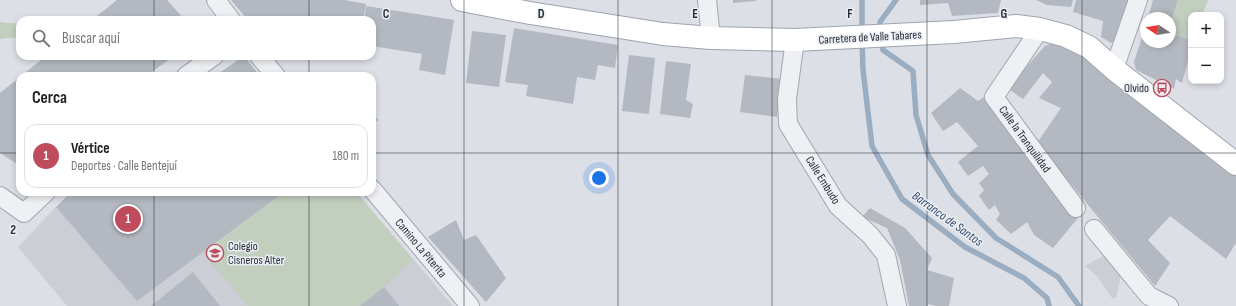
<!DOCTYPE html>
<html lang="es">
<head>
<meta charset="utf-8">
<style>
  :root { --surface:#fff; --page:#f6f6f6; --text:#202124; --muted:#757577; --line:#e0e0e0; --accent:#bf4c5c }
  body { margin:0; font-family:"Sofia Sans Condensed",sans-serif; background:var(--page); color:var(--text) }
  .controls { position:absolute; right:12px; top:12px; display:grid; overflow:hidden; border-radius:8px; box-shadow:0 2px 6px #0003 }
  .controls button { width:36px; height:36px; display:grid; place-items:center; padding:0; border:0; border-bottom:1px solid var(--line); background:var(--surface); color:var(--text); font:20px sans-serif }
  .compass { position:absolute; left:1140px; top:12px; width:36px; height:36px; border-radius:50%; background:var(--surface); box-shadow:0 2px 6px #0003; rotate:282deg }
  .you { position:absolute; left:599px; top:178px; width:14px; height:14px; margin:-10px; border:3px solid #fff; border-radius:50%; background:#1a73e8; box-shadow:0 0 0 6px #1a73e833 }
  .badge { display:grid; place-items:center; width:26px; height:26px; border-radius:50%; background:var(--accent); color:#fff; font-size:13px; font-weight:700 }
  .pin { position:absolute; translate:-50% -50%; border:2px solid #fff; box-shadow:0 1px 4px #0006 }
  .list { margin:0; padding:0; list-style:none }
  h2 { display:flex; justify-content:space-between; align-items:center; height:52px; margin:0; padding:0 16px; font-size:17px }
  h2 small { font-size:13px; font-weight:400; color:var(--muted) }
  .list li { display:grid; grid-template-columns:26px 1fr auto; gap:12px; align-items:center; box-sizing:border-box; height:64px; margin:0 8px 8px; padding:0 8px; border:1px solid var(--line); border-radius:12px }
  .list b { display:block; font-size:15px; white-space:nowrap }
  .list p { margin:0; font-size:13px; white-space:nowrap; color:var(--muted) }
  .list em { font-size:13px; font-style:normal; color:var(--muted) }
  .icon { flex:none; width:22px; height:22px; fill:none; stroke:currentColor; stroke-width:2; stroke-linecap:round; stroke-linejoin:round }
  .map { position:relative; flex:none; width:1236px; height:306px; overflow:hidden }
  .search { position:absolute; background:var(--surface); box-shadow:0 2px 6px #0003; left:16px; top:16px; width:360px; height:44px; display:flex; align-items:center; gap:10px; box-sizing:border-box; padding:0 14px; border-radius:12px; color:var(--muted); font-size:15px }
  .panel { position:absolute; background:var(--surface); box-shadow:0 2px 6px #0003; left:16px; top:72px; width:360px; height:124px; border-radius:12px }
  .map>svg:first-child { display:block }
  .built { fill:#cbced5 }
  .green { fill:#c2cebe }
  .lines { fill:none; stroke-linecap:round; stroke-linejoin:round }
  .stream { stroke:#9aadc1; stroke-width:5.5 }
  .building { fill:#b4b9c1 }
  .minor-casing { stroke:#a2a6ae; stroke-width:20 }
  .major-casing { stroke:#9da4af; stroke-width:24 }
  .minor { stroke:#eef0f3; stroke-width:18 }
  .major { stroke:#fff; stroke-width:22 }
  .grid { fill:none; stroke:#282e39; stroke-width:1; stroke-opacity:0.55 }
  .labels { text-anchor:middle; stroke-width:3; stroke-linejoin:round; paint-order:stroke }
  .street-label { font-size:12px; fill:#282e39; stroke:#ebeef3 }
  .poi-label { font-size:12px; fill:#282e39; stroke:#ebeef3; text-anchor:end }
  .water-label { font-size:13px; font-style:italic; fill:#364c69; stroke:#ebeef3 }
  .grid-label { font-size:13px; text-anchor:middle; font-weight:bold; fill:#282e39; stroke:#ebeef3; stroke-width:3; stroke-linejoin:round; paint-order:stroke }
</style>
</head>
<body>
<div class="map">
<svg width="1236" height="306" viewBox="0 0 1236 306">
  <rect width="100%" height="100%" fill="#dcdfe5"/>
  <!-- built -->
  <g class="built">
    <polygon points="356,192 453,306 67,306 18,247 56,207"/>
    <polygon points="1107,254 1121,275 1116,298 1112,298 1097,276 1085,266"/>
  </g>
  <!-- green -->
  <g class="green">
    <polygon points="1178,0 1208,0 1202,15 1191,15 1191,40 1170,33 1170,26"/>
    <polygon points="0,22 20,24 20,37 0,39"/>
    <polygon points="284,192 356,192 413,259 384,287 360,306 248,306 203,253"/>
  </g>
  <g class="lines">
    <!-- stream -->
    <g class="stream">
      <polyline points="862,0 862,32"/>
      <polyline points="881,31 880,22 896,0"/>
      <polyline points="882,39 883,50 913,71 916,115 928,155 953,194 996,238 1058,277 1079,306"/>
      <polyline points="862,40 863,70 872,146 902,199 965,247 1024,278 1047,298 1049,306"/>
    </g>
  </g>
  <!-- building -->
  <g class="building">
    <polygon points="117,0 167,0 185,20 92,20"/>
    <polygon points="231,0 344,0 366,4 363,20 248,20"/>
    <polygon points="733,0 756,0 756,1 733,3"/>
    <polygon points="920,0 1001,0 998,13 952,16 948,3 920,5"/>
    <polygon points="1036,0 1073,0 1071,7 1047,5"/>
    <polygon points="1076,0 1132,0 1120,40 1111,43 1101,37 1103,21 1073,12"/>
    <polygon points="1153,0 1178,0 1170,25 1170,18 1148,18"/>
    <polygon points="366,6 454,20 445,75 419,70 422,54 372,46 372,20 364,20"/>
    <polygon points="1146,25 1146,42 1170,42 1170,33 1191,40 1191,50 1182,83 1176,79 1174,89 1136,70 1134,62"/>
    <polygon points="514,28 618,45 615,68 598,65 595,80 577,77 573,104 526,96 528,85 505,82"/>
    <polygon points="472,31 506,35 499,87 466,83"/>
    <polygon points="1055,42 1092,62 1236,175 1236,243 1226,259 1170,216 1148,240 1170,263 1155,286 1037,143 1061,108 1039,98 1052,82 1043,73 1023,99 1007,88 1045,46"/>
    <polygon points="629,55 655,58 649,114 622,111"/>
    <polygon points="46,56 174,56 146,76 21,76"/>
    <polygon points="244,56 260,76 215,76"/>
    <polygon points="666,61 691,64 686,100 693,104 690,118 660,114"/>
    <polygon points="745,75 783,79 777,117 740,112"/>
    <polygon points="20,77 20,166 0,153 0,93"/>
    <polygon points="960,88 978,101 984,97 1078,218 1053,248 1034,235 1027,222 1011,234 996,220 1000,214 995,205 989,210 979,196 984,190 979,183 989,174 983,166 968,176 958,162 978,146 957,122 943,131 931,113"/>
    <polygon points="372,113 378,120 372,125"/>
    <polygon points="71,192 284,192 137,301 56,207"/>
    <polygon points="870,208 905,228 932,258 927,270 954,278 949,306 936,306 928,304 928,306 909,306 900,260 887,228 862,217"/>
    <polygon points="456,220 464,240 476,235 506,278 486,302 428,237"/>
    <polygon points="193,272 220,306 151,306"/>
    <polygon points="384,287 399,306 360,306"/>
  </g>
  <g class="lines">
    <defs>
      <g id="minor">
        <polyline points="216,0 231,20"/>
        <polyline points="707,0 711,38"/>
        <polyline points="1040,29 994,97 1076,208"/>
        <polyline points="795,40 787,99 788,124 838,206 870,235 886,255 897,306"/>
        <polyline points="259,56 276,76"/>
        <polyline points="1114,69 1138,0"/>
        <polyline points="186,76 214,56"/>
        <polyline points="372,189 470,306"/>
        <polyline points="0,196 24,213 46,192"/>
        <polyline points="1094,229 1149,296 1169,306"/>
      </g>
      <polyline id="major" points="462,0 530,13 663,34 711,38 795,40 954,32 1016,26 1040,29 1066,36 1089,47 1114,69 1236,164"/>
    </defs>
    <!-- minor casing -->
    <use href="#minor" class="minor-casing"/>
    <!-- major casing -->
    <use href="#major" class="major-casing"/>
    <!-- minor -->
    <use href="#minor" class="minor"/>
    <!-- major -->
    <use href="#major" class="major"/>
  </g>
  <!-- grid -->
  <path class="grid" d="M154 0V20M309 0V20M464 0V306M618 0V306M772 0V306M927 0V306M1082 0V306M154 56V76M309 56V76M0 153H20M372 153H1236M154 192V306M309 192V306"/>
  <!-- icons -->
  <defs>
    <symbol id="bus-ring" viewBox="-11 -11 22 22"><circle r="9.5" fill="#ebeef3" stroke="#bf4c5c" stroke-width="1.5"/><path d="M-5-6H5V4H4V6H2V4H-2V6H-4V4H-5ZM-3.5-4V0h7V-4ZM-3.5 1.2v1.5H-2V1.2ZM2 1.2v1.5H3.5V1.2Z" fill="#bf4c5c"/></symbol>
    <symbol id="school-ring" viewBox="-11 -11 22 22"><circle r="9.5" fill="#ebeef3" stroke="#bf4c5c" stroke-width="1.5"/><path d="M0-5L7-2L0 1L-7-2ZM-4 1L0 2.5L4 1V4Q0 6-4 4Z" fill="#bf4c5c"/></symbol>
  </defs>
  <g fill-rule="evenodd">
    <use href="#bus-ring" x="1152" y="78" width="20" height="20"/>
    <use href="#school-ring" x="205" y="243" width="20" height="20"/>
  </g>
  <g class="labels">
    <!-- street labels -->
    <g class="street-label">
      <text transform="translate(870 37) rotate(-3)" y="4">Carretera de Valle Tabares</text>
      <text transform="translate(1025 139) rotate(54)" y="4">Calle la Tranquilidad</text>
      <text transform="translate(823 180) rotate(58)" y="4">Calle Embudo</text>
      <text transform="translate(421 248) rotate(50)" y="4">Camino La Piterita</text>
    </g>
    <!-- poi labels -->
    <g class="poi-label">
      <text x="1149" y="92">Olvido</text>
      <text x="228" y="250" text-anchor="start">Colegio<tspan x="228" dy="14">Cisneros Alter</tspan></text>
    </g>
    <!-- water labels -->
    <g class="water-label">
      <text transform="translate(948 218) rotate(36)" y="5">Barranco de Santos</text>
    </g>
  </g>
  <g class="grid-label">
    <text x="386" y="18">C</text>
    <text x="541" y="18">D</text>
    <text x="695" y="18">E</text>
    <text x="850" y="18">F</text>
    <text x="1004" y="18">G</text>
    <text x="13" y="234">2</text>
  </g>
</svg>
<div class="controls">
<button>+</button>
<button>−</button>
</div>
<svg class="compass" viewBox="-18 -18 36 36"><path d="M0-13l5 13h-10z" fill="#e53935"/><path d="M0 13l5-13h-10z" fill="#757577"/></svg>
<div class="you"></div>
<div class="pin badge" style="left:128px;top:219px">1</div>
<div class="search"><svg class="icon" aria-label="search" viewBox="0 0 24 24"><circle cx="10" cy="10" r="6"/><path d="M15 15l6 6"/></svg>Buscar aquí</div>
<section class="panel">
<h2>Cerca<small></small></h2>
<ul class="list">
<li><span class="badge">1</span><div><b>Vértice</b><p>Deportes · Calle Bentejuí</p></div><em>180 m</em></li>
</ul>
</section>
</div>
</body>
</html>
